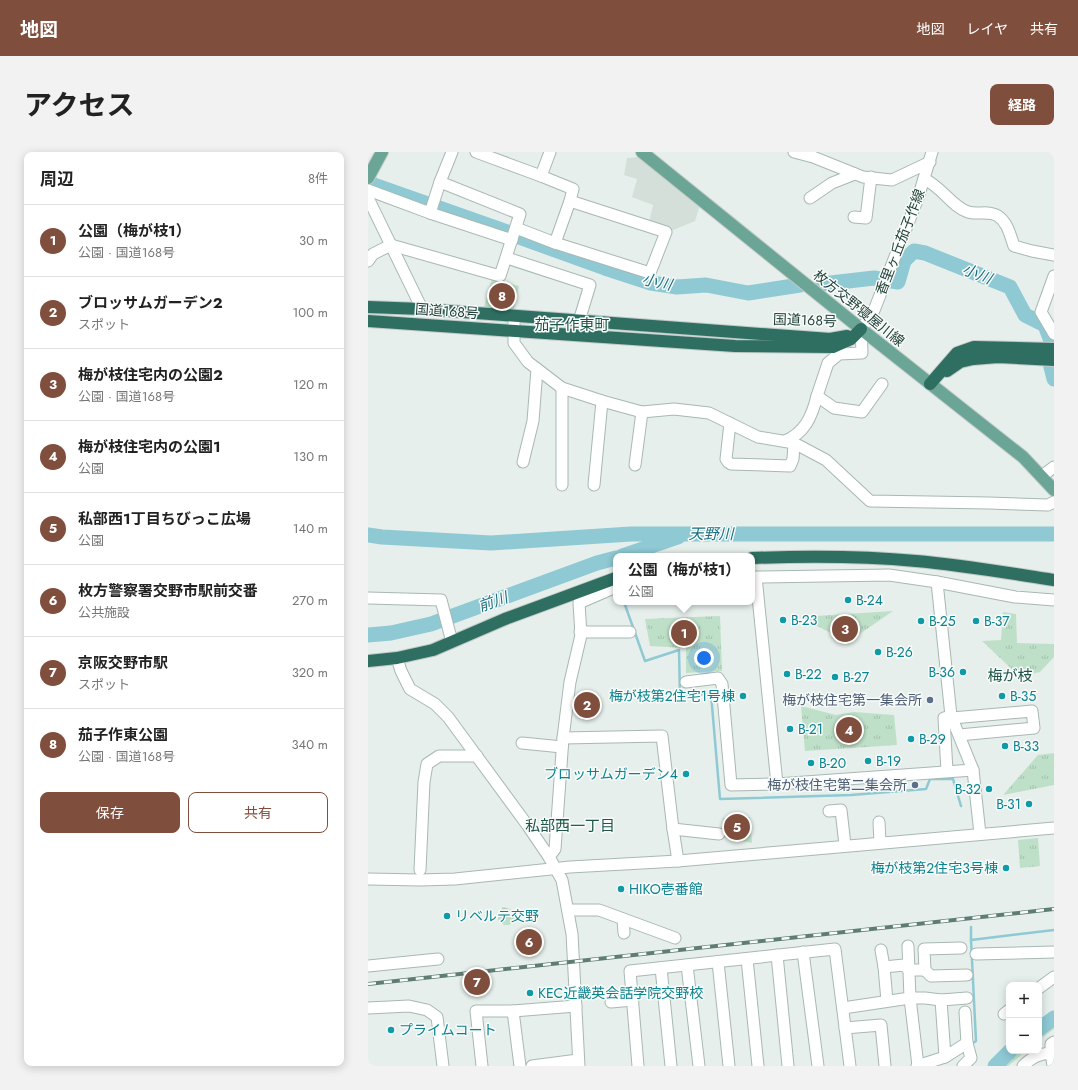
<!DOCTYPE html>
<html lang="ja">
<head>
<meta charset="utf-8">
<style>
  :root { --surface:#fff; --page:#f2f2f2; --text:#222; --muted:#767676; --line:#e0e0e0; --accent:#804e3d }
  body { margin:0; font-family:Jost,"Noto Sans JP",sans-serif; background:var(--page); color:var(--text) }
  .controls { position:absolute; right:12px; bottom:12px; display:grid; overflow:hidden; border-radius:8px; box-shadow:0 2px 10px #0003 }
  .controls button { width:36px; height:36px; display:grid; place-items:center; padding:0; border:0; border-bottom:1px solid var(--line); background:var(--surface); color:var(--text); font:20px sans-serif }
  .you { position:absolute; left:336px; top:506px; width:14px; height:14px; margin:-10px; border:3px solid #fff; border-radius:50%; background:#1a73e8; box-shadow:0 0 0 6px #1a73e833 }
  .badge { display:grid; place-items:center; width:26px; height:26px; border-radius:50%; background:var(--accent); color:#fff; font-size:13px; font-weight:700 }
  .pin { position:absolute; translate:-50% -50%; border:2px solid #fff; box-shadow:0 1px 4px #0006 }
  .popup { position:absolute; left:245px; top:401px; width:142px; height:52px; box-sizing:border-box; display:grid; place-content:center; border-radius:8px; background:var(--surface); filter:drop-shadow(0 1px 3px #0005); font-size:13px; white-space:nowrap; color:var(--muted) }
  .popup b { font-size:15px; color:var(--text) }
  .popup::after { content:''; position:absolute; left:50%; top:100%; margin-left:-8px; border:8px solid transparent; border-top-color:var(--surface) }
  .list { margin:0; padding:0; list-style:none }
  h2 { display:flex; justify-content:space-between; align-items:center; height:52px; margin:0; padding:0 16px; font-size:17px }
  h2 small { font-size:13px; font-weight:400; color:var(--muted) }
  .list li { display:grid; grid-template-columns:26px 1fr auto; gap:12px; align-items:center; box-sizing:border-box; height:72px; padding:0 16px; border-top:1px solid var(--line) }
  .list b { display:block; font-size:15px; white-space:nowrap }
  .list p { margin:0; font-size:13px; white-space:nowrap; color:var(--muted) }
  .list em { font-size:13px; font-style:normal; color:var(--muted) }
  .actions { display:flex; gap:8px; padding:12px 16px }
  .actions a { flex:1; padding:9px 0; border:1px solid var(--accent); border-radius:8px; text-align:center; font-size:14px; color:var(--accent) }
  .actions .main { background:var(--accent); color:#fff }
  .map { position:relative; flex:none; width:686px; height:914px; overflow:hidden; border-radius:8px }
  header { display:flex; align-items:center; gap:24px; box-sizing:border-box; height:56px; padding:0 20px; background:var(--accent); color:#fff }
  header strong { font-size:19px }
  nav { display:flex; gap:22px; margin-inline-start:auto; font-size:14px }
  .intro { display:flex; align-items:center; justify-content:space-between; box-sizing:border-box; height:96px; padding:0 24px }
  h1 { margin:0; font-size:28px }
  .button { padding:10px 18px; border-radius:8px; background:var(--accent); color:#fff; font-size:14px; font-weight:700 }
  main { display:flex; gap:24px; padding:0 24px }
  aside { flex:1; background:var(--surface); border-radius:8px; box-shadow:0 2px 10px #0003 }
  .map>svg:first-child { display:block }
  .built { fill:#d4dfda }
  .forest { fill:url(#forest-firs) }
  .park { fill:url(#park-tufts) }
  .lines { fill:none; stroke-linecap:round; stroke-linejoin:round }
  .stream { stroke:#8ec9d4; stroke-width:2.5 }
  .river { stroke:#8ec9d4; stroke-width:15 }
  .minor-casing { stroke:#a8b8b2; stroke-width:13 }
  .major-casing { stroke:#c2cac8; stroke-width:14 }
  .highway-casing { stroke:#c2cac8; stroke-width:14 }
  .minor { stroke:#fff; stroke-width:11 }
  .major { stroke:#6aa596; stroke-width:12 }
  .highway { stroke:#2f6f62; stroke-width:12 }
  .rail-casing { stroke:#5f7d75; stroke-width:4 }
  .rail { stroke:#f7fbf9; stroke-width:2.5; stroke-dasharray:8; stroke-linecap:butt }
  .culture-dot { fill:#0f9aa8; stroke:#f7fbf9; stroke-width:1.5 }
  .service-dot { fill:#5c6f8a; stroke:#f7fbf9; stroke-width:1.5 }
  .labels { text-anchor:middle; stroke-width:3; stroke-linejoin:round; paint-order:stroke }
  .street-label { font-size:14px; fill:#24423a; stroke:#f7fbf9 }
  .culture-label { font-size:14px; fill:#0d838f; stroke:#f7fbf9; text-anchor:start }
  .service-label { font-size:14px; fill:#4e5e75; stroke:#f7fbf9; text-anchor:end }
  .water-label { font-size:15px; font-style:italic; fill:#1c6f80; stroke:#f7fbf9 }
  .neighbourhood-label { font-size:15px; fill:#1f5548; stroke:#f7fbf9 }
</style>
</head>
<body>
<header>
<strong>地図</strong>
<nav><a>地図</a><a>レイヤ</a><a>共有</a></nav>
</header>
<div class="intro"><h1>アクセス</h1><a class="button">経路</a></div>
<main>
<aside>
<h2>周辺<small>8件</small></h2>
<ul class="list">
<li><span class="badge">1</span><div><b>公園（梅が枝1）</b><p>公園 · 国道168号</p></div><em>30 m</em></li>
<li><span class="badge">2</span><div><b>ブロッサムガーデン2</b><p>スポット</p></div><em>100 m</em></li>
<li><span class="badge">3</span><div><b>梅が枝住宅内の公園2</b><p>公園 · 国道168号</p></div><em>120 m</em></li>
<li><span class="badge">4</span><div><b>梅が枝住宅内の公園1</b><p>公園</p></div><em>130 m</em></li>
<li><span class="badge">5</span><div><b>私部西1丁目ちびっこ広場</b><p>公園</p></div><em>140 m</em></li>
<li><span class="badge">6</span><div><b>枚方警察署交野市駅前交番</b><p>公共施設</p></div><em>270 m</em></li>
<li><span class="badge">7</span><div><b>京阪交野市駅</b><p>スポット</p></div><em>320 m</em></li>
<li><span class="badge">8</span><div><b>茄子作東公園</b><p>公園 · 国道168号</p></div><em>340 m</em></li>
</ul>
<div class="actions"><a class="main">保存</a><a>共有</a></div>
</aside>
<div class="map">
<svg width="686" height="914" viewBox="0 0 686 914">
  <defs>
    <pattern id="forest-firs" width="22" height="20" patternUnits="userSpaceOnUse"><rect width="22" height="20" fill="#bfe0c8"/><path d="M5 1l3.5 6h-7zM16 11l3.5 6h-7z" fill="#a4c1ad"/></pattern>
    <pattern id="park-tufts" width="24" height="20" patternUnits="userSpaceOnUse"><rect width="24" height="20" fill="#bfe0c8"/><path d="M3 7l-1-3M5 7V3M7 7l1-3M15 17l-1-3M17 17v-4M19 17l1-3" fill="none" stroke="#a4c1ad"/></pattern>
  </defs>
  <rect width="100%" height="100%" fill="#e6efeb"/>
  <!-- built -->
  <polygon class="built" points="271,5 332,53 327,69 303,79 281,70 285,53 264,45 269,27 256,23 259,6"/>
  <!-- forest -->
  <g class="forest">
    <polygon points="686,868 686,877 671,888 671,879"/>
    <polygon points="646,899 658,899 640,914 634,914 632,912"/>
  </g>
  <!-- park -->
  <g class="park">
    <polygon points="124,127 151,134 146,157 116,155"/>
    <polygon points="525,459 480,490 432,465"/>
    <polygon points="635,460 648,462 649,491 686,492 686,505 672,520 659,523 649,522 614,489 633,488"/>
    <polygon points="352,464 354,519 318,521 318,496 282,494 277,467"/>
    <polygon points="433,554 468,563 486,560 526,563 529,593 437,599"/>
    <polygon points="686,601 686,633 635,643 670,603"/>
    <polygon points="382,665 384,691 356,685 355,666"/>
    <polygon points="670,686 672,714 652,716 650,688"/>
    <polygon points="135,755 145,758 149,763 147,769 141,773 136,773 130,768 130,761"/>
  </g>
  <g class="lines">
    <!-- stream -->
    <g class="stream">
      <polyline points="256,450 277,509 311,498 312,544 343,542 352,647 483,643 558,637 562,627 585,627 593,654"/>
      <polyline points="603,788 686,778"/>
      <polyline points="602,893 608,889 603,788 603,775"/>
    </g>
    <!-- river -->
    <g class="river">
      <polyline points="0,29 6,33 142,81"/>
      <polyline points="151,85 237,116 283,131 309,135 338,133 380,141 432,133"/>
      <polyline points="454,132 506,126 530,130 536,109 546,99 557,101 642,135 657,163 677,173 683,189"/>
      <polyline points="683,215 686,227"/>
      <polyline points="0,383 14,385 123,391 263,382 686,382"/>
      <polyline points="254,404 310,385"/>
      <polyline points="0,483 23,481 63,472 229,411 248,406"/>
      <polyline points="671,877 686,866"/>
      <polyline points="627,914 642,899"/>
    </g>
    <defs>
      <g id="minor">
        <polyline points="108,0 173,24 205,37 202,49 298,80 282,121 187,91 148,76"/>
        <polyline points="426,0 445,5 495,25 524,28 562,10"/>
        <polyline points="173,24 182,0"/>
        <path d="M556 27C573 34 583 54 600 60 609 63 622 58 630 64 640 71 642 83 646 94L664 99 686 103"/>
        <polyline points="0,38 62,61 144,88"/>
        <polyline points="0,46 54,157"/>
        <polyline points="442,46 464,31 487,22"/>
        <polyline points="62,61 72,30"/>
        <polyline points="486,65 498,66 503,25"/>
        <polyline points="187,91 202,49"/>
        <polyline points="139,106 222,133 211,169"/>
        <polyline points="0,109 5,102 23,93 132,124 152,62 72,30 84,0"/>
        <polyline points="686,124 673,160 686,182"/>
        <polyline points="146,164 146,191 160,210 194,236 234,249 274,260 306,257 341,261 390,285 426,291 458,308 502,349 621,351 680,353 686,350"/>
        <polyline points="514,232 494,260 466,256 449,244 460,211 471,202 494,201 493,177 505,161 550,46 564,0"/>
        <polyline points="194,236 194,333"/>
        <polyline points="362,271 358,307 360,310 363,312 422,314 425,307 426,291"/>
        <path d="M417 289C437 281 444 264 449 244"/>
        <polyline points="155,310 165,269 169,217"/>
        <polyline points="267,313 274,260"/>
        <polyline points="674,324 686,315"/>
        <polyline points="226,333 234,249"/>
        <polyline points="569,430 583,564 605,618 612,682"/>
        <polyline points="0,446 73,448 84,490"/>
        <polyline points="212,480 262,480"/>
        <polyline points="29,506 33,519 42,537 67,552 80,565 160,674 181,705 194,728 204,782 211,914"/>
        <polyline points="318,530 350,526 354,532 363,633 409,632"/>
        <polyline points="584,566 664,559 666,576 591,583"/>
        <polyline points="195,586 294,584 305,677 351,682"/>
        <polyline points="154,591 194,595"/>
        <polyline points="605,618 409,632 388,425 521,423 569,430 647,445 686,448"/>
        <polyline points="579,619 576,566 583,564"/>
        <polyline points="461,659 473,658 477,693"/>
        <polyline points="511,670 512,690"/>
        <polyline points="305,677 310,709"/>
        <polyline points="181,705 187,697 195,586 202,530 213,483 211,451 248,435"/>
        <polyline points="52,718 56,630 59,612 71,604 109,604"/>
        <polyline points="0,727 52,728 87,727 202,715 310,709 686,676"/>
        <polyline points="200,758 231,758 307,786"/>
        <polyline points="255,767 256,781"/>
        <polyline points="540,794 542,846 550,914"/>
        <polyline points="593,796 556,797 557,818 563,824 599,823"/>
        <polyline points="513,798 516,815"/>
        <polyline points="435,800 450,914"/>
        <polyline points="608,802 686,800"/>
        <polyline points="409,803 420,914"/>
        <polyline points="379,807 390,914"/>
        <polyline points="350,810 361,914"/>
        <polyline points="319,813 331,914"/>
        <polyline points="0,814 70,807"/>
        <polyline points="293,816 303,914"/>
        <polyline points="671,836 686,825"/>
        <polyline points="573,848 577,905"/>
        <polyline points="519,849 516,815 536,813 541,818 557,818"/>
        <polyline points="243,850 265,848"/>
        <polyline points="0,856 41,854 59,858 69,865 75,914"/>
        <polyline points="475,856 542,846 557,846 573,848 599,846"/>
        <polyline points="145,859 152,914"/>
        <polyline points="636,862 641,858"/>
        <polyline points="477,876 513,873 517,914"/>
        <polyline points="683,901 683,892 686,890"/>
        <polyline points="114,914 108,859 145,859 208,854"/>
        <polyline points="164,914 210,908"/>
        <polyline points="270,914 262,819 467,797 482,914"/>
        <polyline points="549,914 577,905 599,891"/>
        <polyline points="595,914 603,906 599,891 597,860"/>
        <path d="M655 914C664 905 671 902 683 901L685 914"/>
      </g>
      <g id="major">
        <polyline points="274,0 493,177 655,305 686,338"/>
        <polyline points="0,26 14,0"/>
      </g>
      <g id="highway">
        <polyline points="0,155 54,157 462,187 479,184"/>
        <polyline points="0,169 367,194 465,195 483,187 493,177"/>
        <polyline points="579,219 592,210 605,207 630,205 686,208"/>
        <polyline points="562,232 589,201 606,195 686,197"/>
        <path d="M384 406C438 404 494 404 548 409 594 413 640 421 686 428"/>
        <polyline points="0,509 29,506 65,498 137,467 248,426"/>
      </g>
    </defs>
    <!-- minor casing -->
    <use href="#minor" class="minor-casing"/>
    <!-- major casing -->
    <use href="#major" class="major-casing"/>
    <!-- highway casing -->
    <use href="#highway" class="highway-casing"/>
    <!-- minor -->
    <use href="#minor" class="minor"/>
    <!-- major -->
    <use href="#major" class="major"/>
    <!-- highway -->
    <use href="#highway" class="highway"/>
    <defs>
      <polyline id="rail" points="0,832 686,757"/>
    </defs>
    <!-- rail casing -->
    <use href="#rail" class="rail-casing"/>
    <!-- rail -->
    <use href="#rail" class="rail"/>
  </g>
  <!-- markers -->
  <g class="culture-dot">
    <circle cx="480" cy="448" r="4"/>
    <circle cx="415" cy="468" r="4"/>
    <circle cx="553" cy="469" r="4"/>
    <circle cx="608" cy="469" r="4"/>
    <circle cx="510" cy="500" r="4"/>
    <circle cx="595" cy="520" r="4"/>
    <circle cx="419" cy="522" r="4"/>
    <circle cx="467" cy="525" r="4"/>
    <circle cx="375" cy="544" r="4"/>
    <circle cx="634" cy="544" r="4"/>
    <circle cx="422" cy="577" r="4"/>
    <circle cx="543" cy="587" r="4"/>
    <circle cx="637" cy="594" r="4"/>
    <circle cx="500" cy="609" r="4"/>
    <circle cx="443" cy="611" r="4"/>
    <circle cx="318" cy="622" r="4"/>
    <circle cx="621" cy="637" r="4"/>
    <circle cx="661" cy="652" r="4"/>
    <circle cx="638" cy="716" r="4"/>
    <circle cx="253" cy="737" r="4"/>
    <circle cx="79" cy="764" r="4"/>
    <circle cx="162" cy="841" r="4"/>
    <circle cx="23" cy="878" r="4"/>
  </g>
  <g class="service-dot">
    <circle cx="562" cy="548" r="4"/>
    <circle cx="547" cy="633" r="4"/>
  </g>
  <g class="labels">
    <!-- street labels -->
    <g class="street-label">
      <text transform="translate(532 90) rotate(-69)" y="5">香里ヶ丘茄子作線</text>
      <text transform="translate(491 156) rotate(39)" y="5">枚方交野寝屋川線</text>
      <text transform="translate(79 159) rotate(4)" y="5">国道168号</text>
      <text transform="translate(437 168) rotate(2)" y="5">国道168号</text>
    </g>
    <!-- culture labels -->
    <g class="culture-label">
      <text x="488" y="453">B-24</text>
      <text x="423" y="473">B-23</text>
      <text x="561" y="474">B-25</text>
      <text x="616" y="474">B-37</text>
      <text x="518" y="505">B-26</text>
      <text x="587" y="525" text-anchor="end">B-36</text>
      <text x="427" y="527">B-22</text>
      <text x="475" y="530">B-27</text>
      <text x="367" y="549" text-anchor="end">梅が枝第2住宅1号棟</text>
      <text x="642" y="549">B-35</text>
      <text x="430" y="582">B-21</text>
      <text x="551" y="592">B-29</text>
      <text x="645" y="599">B-33</text>
      <text x="508" y="614">B-19</text>
      <text x="451" y="616">B-20</text>
      <text x="310" y="627" text-anchor="end">ブロッサムガーデン4</text>
      <text x="613" y="642" text-anchor="end">B-32</text>
      <text x="653" y="657" text-anchor="end">B-31</text>
      <text x="630" y="721" text-anchor="end">梅が枝第2住宅3号棟</text>
      <text x="261" y="742">HIKO壱番館</text>
      <text x="87" y="769">リベルテ交野</text>
      <text x="170" y="846">KEC近畿英会話学院交野校</text>
      <text x="31" y="883">プライムコート</text>
    </g>
    <!-- service labels -->
    <g class="service-label">
      <text x="554" y="553">梅が枝住宅第一集会所</text>
      <text x="539" y="638">梅が枝住宅第二集会所</text>
    </g>
    <!-- water labels -->
    <g class="water-label">
      <text transform="translate(609 122) rotate(21)" y="5">小川</text>
      <text transform="translate(289 130) rotate(12)" y="5">小川</text>
      <text x="343" y="387">天野川</text>
      <text transform="translate(125 450) rotate(-20)" y="5">前川</text>
    </g>
    <!-- neighbourhood labels -->
    <g class="neighbourhood-label">
      <text x="204" y="178">茄子作東町</text>
      <text x="642" y="529">梅が枝</text>
      <text x="202" y="679">私部西一丁目</text>
    </g>
  </g>
</svg>
<div class="controls">
<button>+</button>
<button>−</button>
</div>
<div class="you"></div>
<div class="pin badge" style="left:316px;top:481px">1</div>
<div class="popup"><b>公園（梅が枝1）</b>公園</div>
<div class="pin badge" style="left:219px;top:553px">2</div>
<div class="pin badge" style="left:477px;top:477px">3</div>
<div class="pin badge" style="left:481px;top:578px">4</div>
<div class="pin badge" style="left:369px;top:675px">5</div>
<div class="pin badge" style="left:161px;top:790px">6</div>
<div class="pin badge" style="left:109px;top:830px">7</div>
<div class="pin badge" style="left:134px;top:144px">8</div>
</div>
</main>
</body>
</html>
